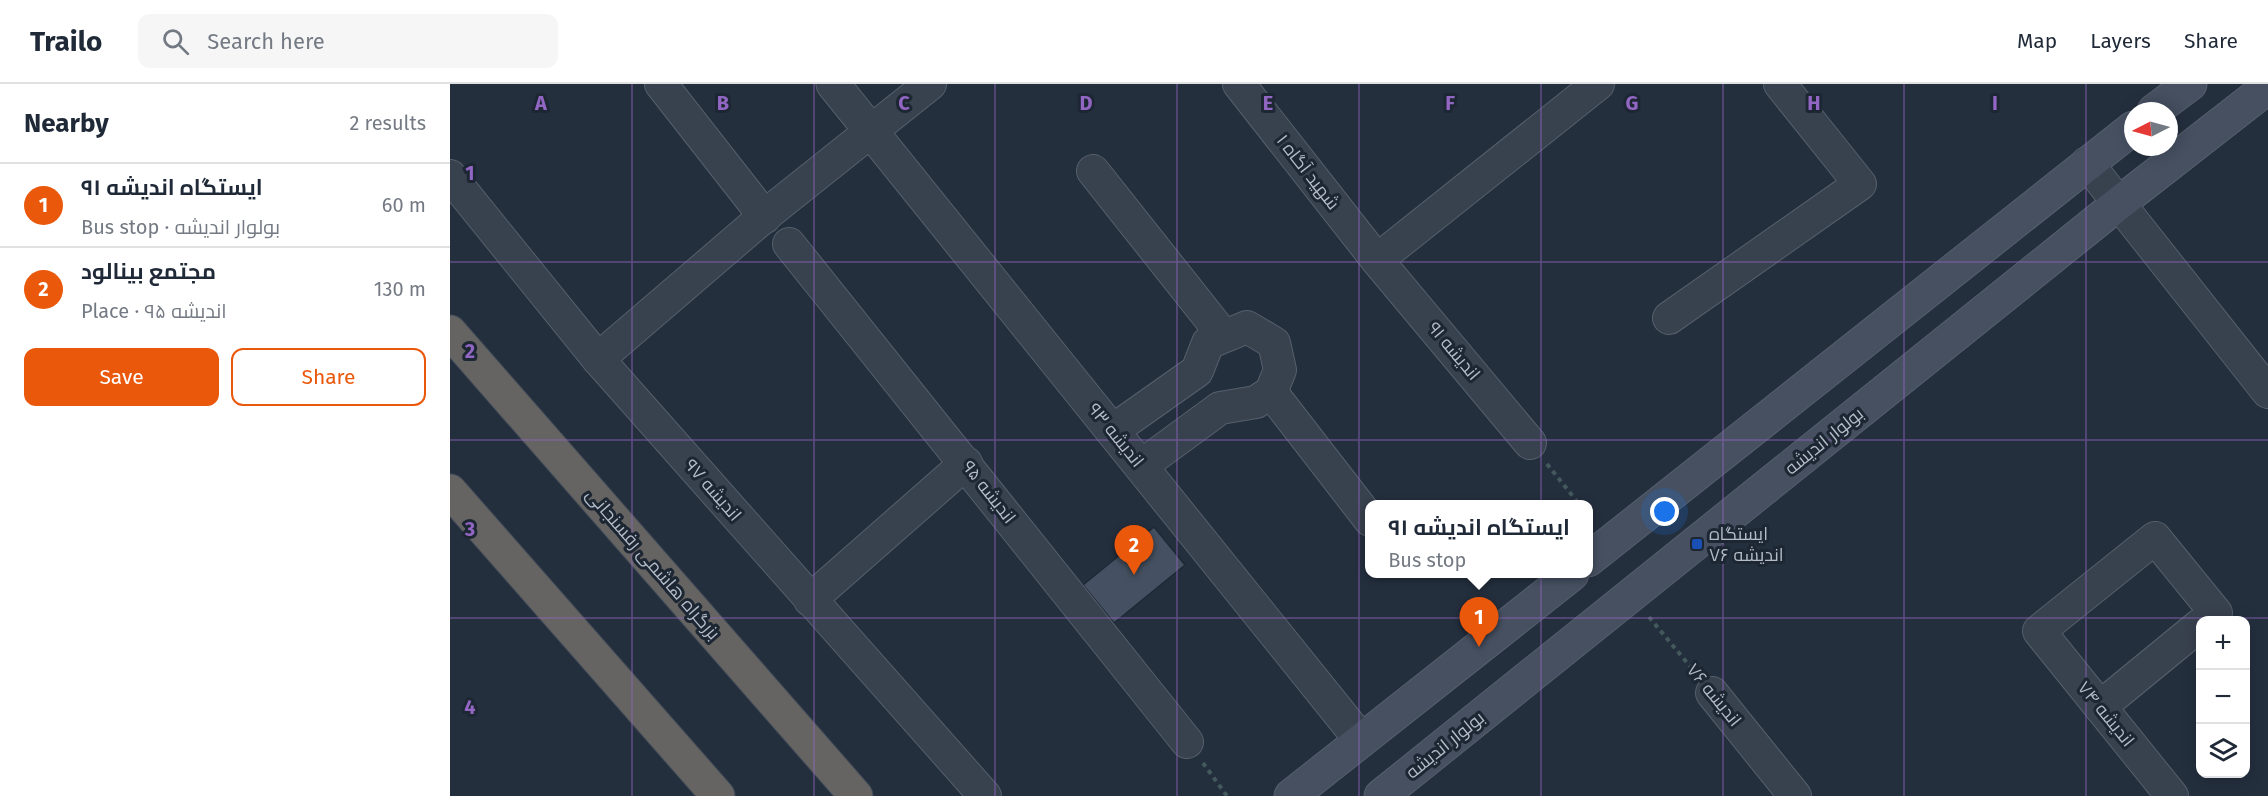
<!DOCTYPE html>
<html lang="en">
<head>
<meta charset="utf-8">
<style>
  :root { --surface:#fff; --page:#f6f6f7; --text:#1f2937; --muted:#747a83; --line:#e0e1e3; --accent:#ea580c }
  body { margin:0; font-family:"Fira Sans",Cairo,sans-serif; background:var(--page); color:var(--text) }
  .controls { position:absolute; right:18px; bottom:18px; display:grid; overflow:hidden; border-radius:12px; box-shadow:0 3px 15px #0003 }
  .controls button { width:54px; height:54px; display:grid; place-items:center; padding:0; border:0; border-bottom:2px solid var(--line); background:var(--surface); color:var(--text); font:30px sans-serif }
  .compass { position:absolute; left:1674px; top:18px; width:54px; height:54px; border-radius:50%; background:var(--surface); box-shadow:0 3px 15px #0003; rotate:264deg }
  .you { position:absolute; left:1215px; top:428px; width:21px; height:21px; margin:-15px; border:4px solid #fff; border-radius:50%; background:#1a73e8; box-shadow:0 0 0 9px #1a73e833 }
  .badge { display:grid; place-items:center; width:39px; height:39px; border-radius:50%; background:var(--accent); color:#fff; font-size:20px; font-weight:700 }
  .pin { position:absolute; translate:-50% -50px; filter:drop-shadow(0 2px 3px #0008) }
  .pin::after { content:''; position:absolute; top:32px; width:21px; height:18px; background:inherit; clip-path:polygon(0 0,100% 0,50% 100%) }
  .popup { position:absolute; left:915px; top:416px; width:228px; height:78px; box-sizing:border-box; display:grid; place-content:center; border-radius:12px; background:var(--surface); filter:drop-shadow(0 2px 4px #0005); font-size:20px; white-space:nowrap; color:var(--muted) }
  .popup b { font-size:22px; color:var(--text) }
  .popup::after { content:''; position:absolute; left:50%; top:100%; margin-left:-12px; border:12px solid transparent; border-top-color:var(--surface) }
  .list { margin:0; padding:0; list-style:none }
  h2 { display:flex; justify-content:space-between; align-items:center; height:78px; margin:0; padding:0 24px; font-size:26px }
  h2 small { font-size:20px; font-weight:400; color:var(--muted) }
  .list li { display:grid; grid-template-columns:39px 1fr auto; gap:18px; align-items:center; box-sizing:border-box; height:84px; padding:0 24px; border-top:2px solid var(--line) }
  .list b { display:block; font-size:22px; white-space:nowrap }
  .list p { margin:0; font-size:20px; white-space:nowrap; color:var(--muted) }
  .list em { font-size:20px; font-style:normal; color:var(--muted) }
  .actions { display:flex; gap:12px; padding:18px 24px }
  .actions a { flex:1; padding:14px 0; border:2px solid var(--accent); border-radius:12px; text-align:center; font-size:21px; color:var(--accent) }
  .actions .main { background:var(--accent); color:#fff }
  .icon { flex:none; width:33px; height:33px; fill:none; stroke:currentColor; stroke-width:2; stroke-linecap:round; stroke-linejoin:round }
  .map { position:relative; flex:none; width:1818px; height:712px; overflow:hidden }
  header { display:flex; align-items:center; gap:36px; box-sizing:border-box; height:84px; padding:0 30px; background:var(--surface); border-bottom:2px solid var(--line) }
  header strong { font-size:28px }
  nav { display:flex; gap:33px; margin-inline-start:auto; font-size:21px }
  .search { width:420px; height:54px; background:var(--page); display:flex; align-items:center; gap:15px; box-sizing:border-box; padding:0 21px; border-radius:12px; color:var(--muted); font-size:22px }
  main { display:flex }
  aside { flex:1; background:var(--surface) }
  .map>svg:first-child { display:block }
  .building { fill:#455162; stroke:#1f2835; stroke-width:1.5 }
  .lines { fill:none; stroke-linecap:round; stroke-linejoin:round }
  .minor-casing { stroke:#565f6c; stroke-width:34 }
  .tertiary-casing { stroke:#565f6c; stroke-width:35 }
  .secondary-casing { stroke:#565f6c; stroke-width:35 }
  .trunk-casing { stroke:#434c59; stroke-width:35 }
  .path { stroke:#44595c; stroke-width:4; stroke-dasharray:4.5 4.5; stroke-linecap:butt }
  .minor { stroke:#38414e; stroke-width:32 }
  .tertiary { stroke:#38414e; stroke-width:33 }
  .secondary { stroke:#465061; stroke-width:33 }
  .trunk { stroke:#656462; stroke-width:33 }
  .grid { fill:none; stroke:#9266c3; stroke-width:1.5; stroke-opacity:0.55 }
  .transit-dot { fill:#1a4fb4; stroke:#1d2633; stroke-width:2 }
  .labels { text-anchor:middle; stroke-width:6; stroke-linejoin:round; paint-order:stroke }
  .street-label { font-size:18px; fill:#b4bcc9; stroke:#1d2633 }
  .poi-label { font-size:18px; fill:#b4bcc9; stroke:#1d2633; text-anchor:start }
  .grid-label { font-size:20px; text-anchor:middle; font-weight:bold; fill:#9266c3; stroke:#1d2633; stroke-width:6; stroke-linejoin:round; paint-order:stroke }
</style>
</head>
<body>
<header>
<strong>Trailo</strong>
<div class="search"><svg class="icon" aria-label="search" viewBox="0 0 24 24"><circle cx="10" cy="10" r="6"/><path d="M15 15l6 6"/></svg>Search here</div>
<nav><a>Map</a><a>Layers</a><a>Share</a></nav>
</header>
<main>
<aside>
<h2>Nearby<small>2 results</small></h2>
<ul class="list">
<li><span class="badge">1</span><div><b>ایستگاه اندیشه ۹۱</b><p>Bus stop · بولوار اندیشه</p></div><em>60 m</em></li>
<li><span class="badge">2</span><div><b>مجتمع بینالود</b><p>Place · اندیشه ۹۵</p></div><em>130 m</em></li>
</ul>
<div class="actions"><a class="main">Save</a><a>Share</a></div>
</aside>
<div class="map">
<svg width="1818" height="712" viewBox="0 0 1818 712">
  <rect width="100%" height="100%" fill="#242f3e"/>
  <!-- building -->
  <polygon class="building" points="704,443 735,481 664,539 633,501"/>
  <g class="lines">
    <defs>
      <g id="minor">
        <polyline points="211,0 315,133"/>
        <polyline points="789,0 927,176 1080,359"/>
        <polyline points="1637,79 1818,308"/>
        <polyline points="643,87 773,251"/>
        <polyline points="0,92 148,275 535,712"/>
        <polyline points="339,160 737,658"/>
        <polyline points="927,176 1148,0"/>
        <polyline points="1219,234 1410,100 1330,0"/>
        <polyline points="148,275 317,130 480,0"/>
        <polyline points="821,308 920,436"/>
        <polyline points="662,347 747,287 758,259 797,243 824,259 830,286 821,308 806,318 770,324 691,382"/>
        <polyline points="360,516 516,379"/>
        <polyline points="1262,609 1345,712"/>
        <polyline points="1650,623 1750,541"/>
        <polyline points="1722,712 1589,547 1705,454 1766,529 1757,536"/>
      </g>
      <polyline id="tertiary" points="383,0 911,656"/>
      <g id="secondary">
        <polyline points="1704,27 1740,0"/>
        <polyline points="1138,476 1683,44"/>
        <polyline points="841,712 1122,490"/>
        <polyline points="931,712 1668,120 1818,3"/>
      </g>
      <g id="trunk">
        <polyline points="0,248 406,712"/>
        <polyline points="0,407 268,712"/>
      </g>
    </defs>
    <!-- minor casing -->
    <use href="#minor" class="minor-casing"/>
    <!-- tertiary casing -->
    <use href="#tertiary" class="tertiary-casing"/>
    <!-- secondary casing -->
    <use href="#secondary" class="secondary-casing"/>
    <!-- trunk casing -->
    <use href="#trunk" class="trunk-casing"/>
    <!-- path -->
    <g class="path">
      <polyline points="1097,380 1129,420"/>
      <polyline points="1199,533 1244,587"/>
      <polyline points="753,679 777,712"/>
    </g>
    <!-- minor -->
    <use href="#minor" class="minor"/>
    <!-- tertiary -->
    <use href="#tertiary" class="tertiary"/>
    <!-- secondary -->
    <use href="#secondary" class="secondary"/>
    <!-- trunk -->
    <use href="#trunk" class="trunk"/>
  </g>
  <!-- grid -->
  <path class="grid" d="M182 0V712M364 0V712M545 0V712M727 0V712M909 0V712M1091 0V712M1273 0V712M1454 0V712M1636 0V712M0 178H1818M0 356H1818M0 534H1818"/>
  <!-- markers -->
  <rect class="transit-dot" x="1241" y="454" width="12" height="12" rx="3"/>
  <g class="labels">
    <!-- street labels -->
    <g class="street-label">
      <text transform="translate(858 88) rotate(52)" y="6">شهید آگاه ۱</text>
      <text transform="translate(1004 267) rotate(50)" y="6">اندیشه ۹۱</text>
      <text transform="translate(666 351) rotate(51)" y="6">اندیشه ۹۳</text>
      <text transform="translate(1374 357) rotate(-39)" y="6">بولوار اندیشه</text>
      <text transform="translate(263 406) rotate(49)" y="6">اندیشه ۹۷</text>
      <text transform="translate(539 408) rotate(52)" y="6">اندیشه ۹۵</text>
      <text transform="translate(203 480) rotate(49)" y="6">بزرگراه هاشمی رفسنجانی</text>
      <text transform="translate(1264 611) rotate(51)" y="6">اندیشه ۷۶</text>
      <text transform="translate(1656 630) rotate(51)" y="6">اندیشه ۷۴</text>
      <text transform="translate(995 661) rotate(-39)" y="6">بولوار اندیشه</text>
    </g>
    <!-- poi labels -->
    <g class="poi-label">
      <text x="1259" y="456">ایستگاه<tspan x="1259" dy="21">اندیشه ۷۶</tspan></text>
    </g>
  </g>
  <g class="grid-label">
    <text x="91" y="26">A</text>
    <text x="273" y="26">B</text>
    <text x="454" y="26">C</text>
    <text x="636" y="26">D</text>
    <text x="818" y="26">E</text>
    <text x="1000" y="26">F</text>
    <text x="1182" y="26">G</text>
    <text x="1364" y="26">H</text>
    <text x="1545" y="26">I</text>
    <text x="20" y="96">1</text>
    <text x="20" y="274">2</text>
    <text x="20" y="452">3</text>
    <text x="20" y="630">4</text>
  </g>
</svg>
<div class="controls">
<button>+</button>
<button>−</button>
<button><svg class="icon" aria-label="layers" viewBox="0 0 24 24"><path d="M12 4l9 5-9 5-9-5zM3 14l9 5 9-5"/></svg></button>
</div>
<svg class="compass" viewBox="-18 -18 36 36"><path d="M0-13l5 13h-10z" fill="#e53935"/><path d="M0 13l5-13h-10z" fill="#747a83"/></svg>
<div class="you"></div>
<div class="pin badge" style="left:1029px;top:563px">1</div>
<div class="popup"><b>ایستگاه اندیشه ۹۱</b>Bus stop</div>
<div class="pin badge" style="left:684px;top:491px">2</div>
</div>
</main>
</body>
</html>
